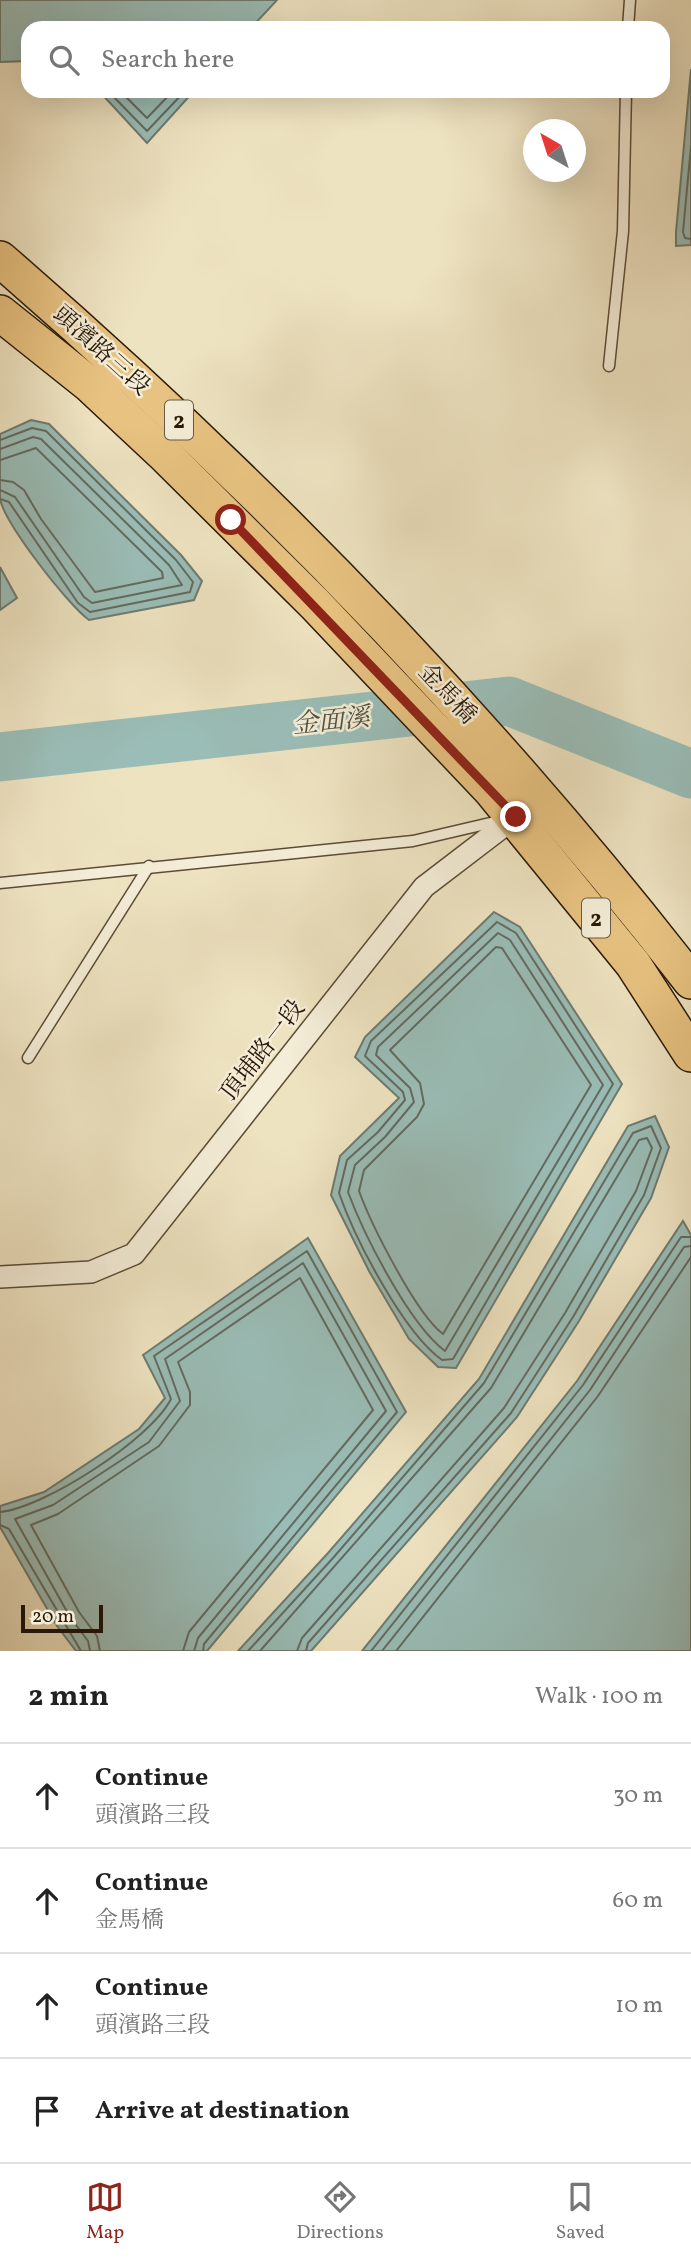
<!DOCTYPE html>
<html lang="en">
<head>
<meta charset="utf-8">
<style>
  :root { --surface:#fff; --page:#f2f2f2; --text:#222; --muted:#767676; --line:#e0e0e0; --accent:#8f2418 }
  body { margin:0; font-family:Vollkorn,"Noto Serif TC",serif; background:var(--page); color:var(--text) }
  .compass { position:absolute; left:523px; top:119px; width:63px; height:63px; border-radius:50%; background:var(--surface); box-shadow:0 7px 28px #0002; rotate:321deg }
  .scale { position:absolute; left:21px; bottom:18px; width:82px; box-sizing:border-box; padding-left:7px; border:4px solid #2a1908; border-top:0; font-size:19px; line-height:24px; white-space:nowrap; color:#2a1908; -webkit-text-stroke:5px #f4edd7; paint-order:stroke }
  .stop { position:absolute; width:21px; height:21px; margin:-16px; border:5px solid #8f2418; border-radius:50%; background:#fff }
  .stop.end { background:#8f2418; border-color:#fff; box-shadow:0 2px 7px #0008 }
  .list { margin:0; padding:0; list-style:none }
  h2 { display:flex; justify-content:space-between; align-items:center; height:91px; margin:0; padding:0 28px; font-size:30px }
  h2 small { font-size:23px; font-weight:400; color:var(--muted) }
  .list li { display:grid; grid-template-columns:46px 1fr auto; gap:21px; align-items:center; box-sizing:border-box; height:105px; padding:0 28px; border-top:2px solid var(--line) }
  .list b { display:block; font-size:26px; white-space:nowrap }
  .list p { margin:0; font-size:23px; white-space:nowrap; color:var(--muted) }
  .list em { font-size:23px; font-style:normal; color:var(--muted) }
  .icon { flex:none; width:38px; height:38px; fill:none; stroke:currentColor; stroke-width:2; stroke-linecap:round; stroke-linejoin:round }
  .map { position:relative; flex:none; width:691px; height:1651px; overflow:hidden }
  .search { position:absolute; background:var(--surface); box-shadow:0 7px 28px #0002; left:21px; right:21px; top:21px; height:77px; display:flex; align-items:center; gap:18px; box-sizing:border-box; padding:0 24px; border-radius:21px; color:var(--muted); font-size:26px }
  .sheet { height:511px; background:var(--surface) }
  nav { display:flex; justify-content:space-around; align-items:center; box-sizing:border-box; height:98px; border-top:2px solid var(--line); background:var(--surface); font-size:19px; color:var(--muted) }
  nav a { display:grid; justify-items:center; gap:4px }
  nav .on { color:var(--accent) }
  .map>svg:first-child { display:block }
  .water { fill:#9abdb7; stroke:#6d7b71; stroke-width:2 }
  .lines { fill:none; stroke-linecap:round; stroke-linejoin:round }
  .shore { stroke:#626b60; stroke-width:2 }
  .river { stroke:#9abdb7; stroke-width:49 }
  .lane-casing { stroke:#5b4c36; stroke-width:13 }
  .street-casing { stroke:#5b4c36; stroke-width:24 }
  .primary-casing { stroke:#2a1908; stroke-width:38 }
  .lane { stroke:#f4edd7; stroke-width:10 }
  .street { stroke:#f4edd7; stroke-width:21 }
  .primary { stroke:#e7c280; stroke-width:35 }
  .route { stroke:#8f2418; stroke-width:9 }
  .labels { text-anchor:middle; stroke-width:5; stroke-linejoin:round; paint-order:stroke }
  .shield { fill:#f4edd7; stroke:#675946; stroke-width:2 }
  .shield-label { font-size:23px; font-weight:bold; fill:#2a1908 }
  .street-label { font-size:24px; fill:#2a1908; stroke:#f4edd7 }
  .water-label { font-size:26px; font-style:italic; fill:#515245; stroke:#f4edd7 }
</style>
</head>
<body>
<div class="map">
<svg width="691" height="1651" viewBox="0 0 691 1651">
  <rect width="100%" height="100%" fill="#eee3c1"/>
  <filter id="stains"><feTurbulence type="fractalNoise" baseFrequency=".00286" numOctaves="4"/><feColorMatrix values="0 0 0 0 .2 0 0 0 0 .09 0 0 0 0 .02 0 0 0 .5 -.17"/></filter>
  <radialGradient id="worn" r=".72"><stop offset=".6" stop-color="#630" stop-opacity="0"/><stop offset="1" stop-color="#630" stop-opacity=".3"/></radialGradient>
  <!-- water -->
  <g class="water">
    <polygon points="0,0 277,0 251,28 28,28 28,61 0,62"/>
    <polygon points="691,69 691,245 676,246 676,232"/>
    <polygon points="99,91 194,91 147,143"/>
    <path d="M31 420 49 424 181 555 202 581 194 600 89 620C68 605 5 524 0 499 0 479 0 455 0 434Z"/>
    <polygon points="0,567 17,598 0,610"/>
    <polygon points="494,912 520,927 622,1084 456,1368 438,1367 409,1339 369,1271 331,1195 340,1156 399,1098 355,1057 365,1037"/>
    <polygon points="655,1116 669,1147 651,1198 579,1321 517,1417 311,1651 238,1651 328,1553 479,1379 628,1126"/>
    <polygon points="683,1221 691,1235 691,1651 362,1651 577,1381"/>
    <polygon points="308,1238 406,1412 207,1651 76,1651 57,1626 0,1527 0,1506 44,1492 139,1429 165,1398 143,1355"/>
  </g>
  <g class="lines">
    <!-- shore -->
    <g class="shore">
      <polyline points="108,91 147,131 185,91"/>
      <polyline points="120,91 147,118 173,91"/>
      <polyline points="691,146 683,232 685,238 691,239"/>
      <polyline points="0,440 32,428 46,431 176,560 193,582 190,592 90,612 78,603 9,502 0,499"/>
      <polyline points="0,449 33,437 41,439 169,565 182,585 92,603 84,597 15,497 0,490"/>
      <polyline points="0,460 36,448 162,572 163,578 95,592 41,519 24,490 13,482 0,480"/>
      <path d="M497 922 516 933 613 1084 453 1359 442 1360C403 1332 355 1239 339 1193L347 1160 378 1132 405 1100 403 1092 365 1056 371 1041Z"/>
      <path d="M498 933 510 940 603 1085 445 1351C409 1324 364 1235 348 1192L355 1165 385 1137 414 1102 410 1088 376 1055 378 1047Z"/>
      <path d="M496 947 502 948 591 1085 443 1334C416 1314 371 1224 359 1191L364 1170 417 1117 424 1104 420 1083 390 1050Z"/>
      <path d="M0 1512C44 1508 151 1439 171 1399L154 1356 307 1251 397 1412 204 1644 203 1651"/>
      <polyline points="0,1525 9,1529 81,1651"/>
      <polyline points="90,1651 88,1641 70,1617 15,1519 53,1505 149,1442 180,1401 165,1359 303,1263 386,1411 198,1638 194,1651"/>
      <polyline points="100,1651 97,1636 79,1612 31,1525 58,1514 159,1446 190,1405 190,1392 178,1362 300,1278 373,1410 189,1632 183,1651"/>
      <polyline points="248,1651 333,1558 484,1383 633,1133 651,1126 661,1148 644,1195 573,1317 511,1413 308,1643 306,1651"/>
      <polyline points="260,1651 491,1388 639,1140 647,1138 652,1148 636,1191 565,1313 504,1408 302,1638 297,1651"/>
      <polyline points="371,1651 583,1385 681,1237 691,1237"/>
      <polyline points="382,1651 590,1390 684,1247 691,1246"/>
      <polyline points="396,1651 598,1396 691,1257"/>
    </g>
    <!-- river -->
    <polyline class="river" points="0,757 509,701 691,774"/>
    <defs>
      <g id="lane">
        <polyline points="628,28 630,0"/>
        <polyline points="609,366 623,231 626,91"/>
        <polyline points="0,883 413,841 503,820"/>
        <polyline points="28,1058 149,866"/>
      </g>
      <polyline id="street" points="0,1277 91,1272 134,1254 424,887 522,812"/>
      <g id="primary">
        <path d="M0 259C253 478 486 717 691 981"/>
        <polyline points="0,313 89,384 167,457 315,604 491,790 633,964 691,1054"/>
      </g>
    </defs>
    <!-- lane casing -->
    <use href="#lane" class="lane-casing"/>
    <!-- street casing -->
    <use href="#street" class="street-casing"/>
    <!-- primary casing -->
    <use href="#primary" class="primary-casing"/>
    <!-- lane -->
    <use href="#lane" class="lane"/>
    <!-- street -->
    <use href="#street" class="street"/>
    <!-- primary -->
    <use href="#primary" class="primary"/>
  </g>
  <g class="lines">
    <!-- route -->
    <polyline class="route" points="231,520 516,817"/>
  </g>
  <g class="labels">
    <!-- shield labels -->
    <g class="shield">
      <rect x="165" y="400.5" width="28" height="39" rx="5"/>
      <rect x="582" y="898.5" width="28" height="39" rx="5"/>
    </g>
    <g class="shield-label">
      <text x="179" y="428">2</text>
      <text x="596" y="926">2</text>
    </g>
    <!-- street labels -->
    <g class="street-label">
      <text transform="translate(102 350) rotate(42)" y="8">頭濱路三段</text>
      <text transform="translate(448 693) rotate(47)" y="8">金馬橋</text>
      <text transform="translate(262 1050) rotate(-52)" y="8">頂埔路一段</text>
    </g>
    <!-- water labels -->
    <g class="water-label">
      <text transform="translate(331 720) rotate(-6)" y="9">金面溪</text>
    </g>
  </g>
  <rect width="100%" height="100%" filter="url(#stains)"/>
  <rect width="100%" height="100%" fill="url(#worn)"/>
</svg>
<svg class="compass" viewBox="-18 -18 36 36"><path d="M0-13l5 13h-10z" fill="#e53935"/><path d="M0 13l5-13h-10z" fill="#767676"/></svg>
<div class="scale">20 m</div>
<div class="stop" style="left:231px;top:520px"></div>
<div class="stop end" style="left:516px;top:817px"></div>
<div class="search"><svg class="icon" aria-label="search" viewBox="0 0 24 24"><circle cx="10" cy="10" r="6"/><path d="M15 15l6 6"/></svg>Search here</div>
</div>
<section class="sheet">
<h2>2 min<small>Walk · 100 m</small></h2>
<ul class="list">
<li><svg class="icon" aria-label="ahead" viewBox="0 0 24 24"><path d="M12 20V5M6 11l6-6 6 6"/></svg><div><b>Continue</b><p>頭濱路三段</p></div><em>30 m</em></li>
<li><svg class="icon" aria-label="ahead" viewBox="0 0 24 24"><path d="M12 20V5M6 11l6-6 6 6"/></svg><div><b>Continue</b><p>金馬橋</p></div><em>60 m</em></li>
<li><svg class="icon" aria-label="ahead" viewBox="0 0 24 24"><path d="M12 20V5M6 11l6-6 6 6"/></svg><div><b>Continue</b><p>頭濱路三段</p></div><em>10 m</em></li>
<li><svg class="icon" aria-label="arrive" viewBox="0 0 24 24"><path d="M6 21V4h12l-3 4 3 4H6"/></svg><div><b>Arrive at destination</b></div></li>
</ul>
</section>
<nav>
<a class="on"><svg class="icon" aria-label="map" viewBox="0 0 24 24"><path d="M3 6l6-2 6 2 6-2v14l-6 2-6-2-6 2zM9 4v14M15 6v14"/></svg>Map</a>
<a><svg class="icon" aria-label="directions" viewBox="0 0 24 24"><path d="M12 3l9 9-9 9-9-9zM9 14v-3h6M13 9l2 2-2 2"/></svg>Directions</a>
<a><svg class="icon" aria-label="saved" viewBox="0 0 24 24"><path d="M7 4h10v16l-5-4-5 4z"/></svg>Saved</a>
</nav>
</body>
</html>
